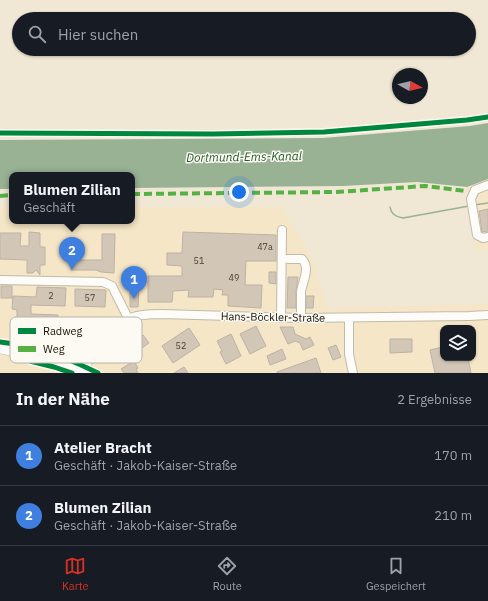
<!DOCTYPE html>
<html lang="de">
<head>
<meta charset="utf-8">
<style>
  :root { --surface:#171b24; --page:#242831; --text:#f1f3f6; --muted:#9ea1a6; --line:#363941; --accent:#d93025 }
  body { margin:0; font-family:"IBM Plex Sans",sans-serif; background:var(--page); color:var(--text) }
  .controls { position:absolute; right:12px; bottom:12px; display:grid; overflow:hidden; border-radius:8px; box-shadow:0 1px 3px #0004 }
  .controls button { width:36px; height:36px; display:grid; place-items:center; padding:0; border:0; border-bottom:1px solid var(--line); background:var(--surface); color:var(--text); font:20px sans-serif }
  .compass { position:absolute; left:392px; top:68px; width:36px; height:36px; border-radius:50%; background:var(--surface); box-shadow:0 1px 3px #0004; rotate:98deg }
  .you { position:absolute; left:239px; top:192px; width:14px; height:14px; margin:-10px; border:3px solid #fff; border-radius:50%; background:#1a73e8; box-shadow:0 0 0 6px #1a73e833 }
  .badge { display:grid; place-items:center; width:26px; height:26px; border-radius:50%; background:var(--accent); color:#fff; font-size:13px; font-weight:700 }
  .pin { position:absolute; translate:-50% -33px; filter:drop-shadow(0 1px 2px #0008) }
  .pin::after { content:''; position:absolute; top:21px; width:14px; height:12px; background:inherit; clip-path:polygon(0 0,100% 0,50% 100%) }
  .popup { position:absolute; left:9px; top:172px; width:126px; height:52px; box-sizing:border-box; display:grid; place-content:center; border-radius:8px; background:var(--surface); filter:drop-shadow(0 1px 3px #0005); font-size:13px; white-space:nowrap; color:var(--muted) }
  .popup b { font-size:15px; color:var(--text) }
  .popup::after { content:''; position:absolute; left:50%; top:100%; margin-left:-8px; border:8px solid transparent; border-top-color:var(--surface) }
  .list { margin:0; padding:0; list-style:none }
  h2 { display:flex; justify-content:space-between; align-items:center; height:52px; margin:0; padding:0 16px; font-size:17px }
  h2 small { font-size:13px; font-weight:400; color:var(--muted) }
  .list li { display:grid; grid-template-columns:26px 1fr auto; gap:12px; align-items:center; box-sizing:border-box; height:60px; padding:0 16px; border-top:1px solid var(--line) }
  .list b { display:block; font-size:15px; white-space:nowrap }
  .list p { margin:0; font-size:13px; white-space:nowrap; color:var(--muted) }
  .list em { font-size:13px; font-style:normal; color:var(--muted) }
  .icon { flex:none; width:22px; height:22px; fill:none; stroke:currentColor; stroke-width:2; stroke-linecap:round; stroke-linejoin:round }
  .map { position:relative; flex:none; width:488px; height:373px; overflow:hidden }
  .search { position:absolute; background:var(--surface); box-shadow:0 1px 3px #0004; left:12px; right:12px; top:12px; height:44px; display:flex; align-items:center; gap:10px; box-sizing:border-box; padding:0 14px; border-radius:22px; color:var(--muted); font-size:15px }
  .sheet { height:172px; background:var(--surface) }
  nav { display:flex; justify-content:space-around; align-items:center; box-sizing:border-box; height:56px; border-top:1px solid var(--line); background:var(--surface); font-size:11px; color:var(--muted) }
  nav a { display:grid; justify-items:center; gap:2px }
  nav .on { color:var(--accent) }
  .map>svg:first-child { display:block }
  .built { fill:#f4e6c6; fill-rule:evenodd }
  .water { fill:#99b294 }
  .lines { fill:none; stroke-linecap:round; stroke-linejoin:round }
  .stream { stroke:#99b294; stroke-width:1.5 }
  .building { fill:#d2c6b6; stroke:#bcb2a5 }
  .minor-casing { stroke:#c1bbac; stroke-width:10 }
  .major-casing { stroke:#c1bbac; stroke-width:12 }
  .minor { stroke:#fdfcf9; stroke-width:8 }
  .major { stroke:#fdfcf9; stroke-width:11 }
  .quiet { stroke:#55b144; stroke-width:4; stroke-dasharray:8 4; stroke-linecap:butt }
  .cycleway-casing { stroke:#fdfaf3; stroke-width:8 }
  .cycleway { stroke:#00873e; stroke-width:5 }
  .labels { text-anchor:middle; stroke-width:3; stroke-linejoin:round; paint-order:stroke }
  .number-label { font-size:9px; fill:#463f32 }
  .street-label { font-size:11px; fill:#171206; stroke:#fdfaf3 }
  .water-label { font-size:12px; font-style:italic; fill:#225c2d; stroke:#fdfaf3 }
  .key { fill:#fdfaf3; stroke:#b8b4ac; stroke-width:1 }
  .key-label { font-size:11px; fill:#171206 }
</style>
</head>
<body>
<div class="map">
<svg width="488" height="373" viewBox="0 0 488 373">
  <rect width="100%" height="100%" fill="#f0e8d4"/>
  <!-- built -->
  <g class="built">
    <polygon points="488,179 488,249 475,251 468,207 467,187"/>
    <path d="M0 207H12V221H132V207H282L314 263 327 308 469 305 488 303V373H0ZM443 328H473V358H443Z"/>
  </g>
  <!-- water -->
  <polygon class="water" points="488,123 488,179 467,187 417,182 343,186 132,188 132,175 12,175 12,189 0,189 0,140 323,138 470,126"/>
  <g class="lines">
    <!-- stream -->
    <g class="stream">
      <polyline points="474,205 488,203"/>
      <path d="M390 207C391 214 395 217 403 218L469 206"/>
    </g>
  </g>
  <!-- building -->
  <g class="building">
    <polygon points="488,209 488,231 482,232 479,211"/>
    <polygon points="29,232 40,233 40,247 45,247 45,265 40,265 40,275 36,270 33,273 27,273 27,260 0,259 0,233 21,233 20,246 29,246"/>
    <polygon points="183,232 276,235 276,261 246,261 245,285 262,285 261,308 228,306 228,295 222,295 223,290 214,289 213,297 188,297 189,290 173,291 172,302 148,302 148,276 182,276 182,266 167,265 167,253 182,253"/>
    <polygon points="102,234 115,234 114,273 101,272 96,270 71,270 72,260 102,260"/>
    <polygon points="269,272 276,272 276,284 269,283"/>
    <polygon points="288,277 298,277 296,291 296,308 287,308"/>
    <rect x="1" y="286" width="11" height="12"/>
    <polygon points="37,287 66,288 65,306 31,305 31,314 58,315 57,337 35,336 35,332 17,331 17,310 12,309 13,296 36,297"/>
    <polygon points="130,287 139,287 138,307 130,307"/>
    <polygon points="75,289 106,290 105,307 75,306"/>
    <polygon points="306,296 314,296 313,308 306,308"/>
    <polygon points="82,318 95,328 80,347 66,337"/>
    <polygon points="256,326 266,346 250,354 240,334"/>
    <polygon points="280,327 293,327 295,334 306,339 310,337 314,345 303,350 300,343 295,341 288,344"/>
    <polygon points="189,328 200,345 173,363 162,346"/>
    <polygon points="231,334 241,356 226,364 220,352 222,351 217,341"/>
    <polygon points="143,335 149,343 142,348 141,346 130,355 126,351 123,353 119,348 127,341 129,344"/>
    <polygon points="390,339 412,339 412,352 390,353"/>
    <polygon points="336,345 341,357 333,360 328,348"/>
    <polygon points="443,347 443,358 468,358 471,373 435,373 430,350"/>
    <polygon points="282,349 286,359 270,365 267,356"/>
    <polygon points="316,358 321,373 277,373 277,372"/>
    <polygon points="134,361 138,368 136,369 138,373 124,373 121,369"/>
    <polygon points="184,367 188,373 174,373"/>
  </g>
  <g class="lines">
    <defs>
      <g id="minor">
        <polyline points="488,185 475,190 471,199 477,235 483,238 488,237"/>
        <path d="M288 259H302C311 268 302 283 301 292 301 301 301 310 301 318"/>
        <polyline points="0,280 103,282 112,286 128,318"/>
        <polyline points="281,318 282,230"/>
        <polyline points="349,318 349,354 353,373"/>
        <path d="M82 373C92 353 106 329 128 319 138 314 151 314 162 314L301 318 469 316 488 315"/>
      </g>
      <path id="major" d="M0 348C29 353 60 360 87 373"/>
    </defs>
    <!-- minor casing -->
    <use href="#minor" class="minor-casing"/>
    <!-- major casing -->
    <use href="#major" class="major-casing"/>
    <!-- minor -->
    <use href="#minor" class="minor"/>
    <!-- major -->
    <use href="#major" class="major"/>
    <!-- quiet -->
    <g class="quiet">
      <polyline points="132,194 336,192 425,186 465,191"/>
      <polyline points="0,196 12,195"/>
    </g>
    <defs>
      <g id="cycleway">
        <polyline points="0,133 213,134 324,132 467,120 488,117"/>
        <path d="M0 342C37 346 65 357 98 373"/>
        <polyline points="33,347 30,361 54,367 72,373"/>
      </g>
    </defs>
    <!-- cycleway casing -->
    <use href="#cycleway" class="cycleway-casing"/>
    <!-- cycleway -->
    <use href="#cycleway" class="cycleway"/>
  </g>
  <g class="labels">
    <!-- number labels -->
    <g class="number-label">
      <text x="265" y="250">47a</text>
      <text x="199" y="264">51</text>
      <text x="234" y="281">49</text>
      <text x="51" y="299">2</text>
      <text x="90" y="301">57</text>
      <text x="181" y="349">52</text>
    </g>
    <!-- street labels -->
    <g class="street-label">
      <text transform="translate(273 317) rotate(1)" y="4">Hans-Böckler-Straße</text>
    </g>
    <!-- water labels -->
    <g class="water-label">
      <text transform="translate(244 157) rotate(-1)" y="4">Dortmund-Ems-Kanal</text>
    </g>
  </g>
  <!-- legend -->
  <rect x="10" y="317" width="132" height="46" rx="6" class="key"/>
  <rect x="18" y="328" width="18" height="6" fill="#00873e"/>
  <rect x="18" y="346" width="18" height="6" fill="#55b144"/>
  <g class="key-label">
    <text x="43" y="335">Radweg</text>
    <text x="43" y="353">Weg</text>
  </g>
</svg>
<div class="controls">
<button><svg class="icon" aria-label="layers" viewBox="0 0 24 24"><path d="M12 4l9 5-9 5-9-5zM3 14l9 5 9-5"/></svg></button>
</div>
<svg class="compass" viewBox="-18 -18 36 36"><path d="M0-13l5 13h-10z" fill="#e53935"/><path d="M0 13l5-13h-10z" fill="#9ea1a6"/></svg>
<div class="you"></div>
<div class="pin badge" style="left:134px;top:299px;background:#3f7fe0">1</div>
<div class="pin badge" style="left:72px;top:270px;background:#3f7fe0">2</div>
<div class="popup"><b>Blumen Zilian</b>Geschäft</div>
<div class="search"><svg class="icon" aria-label="search" viewBox="0 0 24 24"><circle cx="10" cy="10" r="6"/><path d="M15 15l6 6"/></svg>Hier suchen</div>
</div>
<section class="sheet">
<h2>In der Nähe<small>2 Ergebnisse</small></h2>
<ul class="list">
<li><span class="badge" style="background:#3f7fe0">1</span><div><b>Atelier Bracht</b><p>Geschäft · Jakob-Kaiser-Straße</p></div><em>170 m</em></li>
<li><span class="badge" style="background:#3f7fe0">2</span><div><b>Blumen Zilian</b><p>Geschäft · Jakob-Kaiser-Straße</p></div><em>210 m</em></li>
</ul>
</section>
<nav>
<a class="on"><svg class="icon" aria-label="map" viewBox="0 0 24 24"><path d="M3 6l6-2 6 2 6-2v14l-6 2-6-2-6 2zM9 4v14M15 6v14"/></svg>Karte</a>
<a><svg class="icon" aria-label="directions" viewBox="0 0 24 24"><path d="M12 3l9 9-9 9-9-9zM9 14v-3h6M13 9l2 2-2 2"/></svg>Route</a>
<a><svg class="icon" aria-label="saved" viewBox="0 0 24 24"><path d="M7 4h10v16l-5-4-5 4z"/></svg>Gespeichert</a>
</nav>
</body>
</html>
